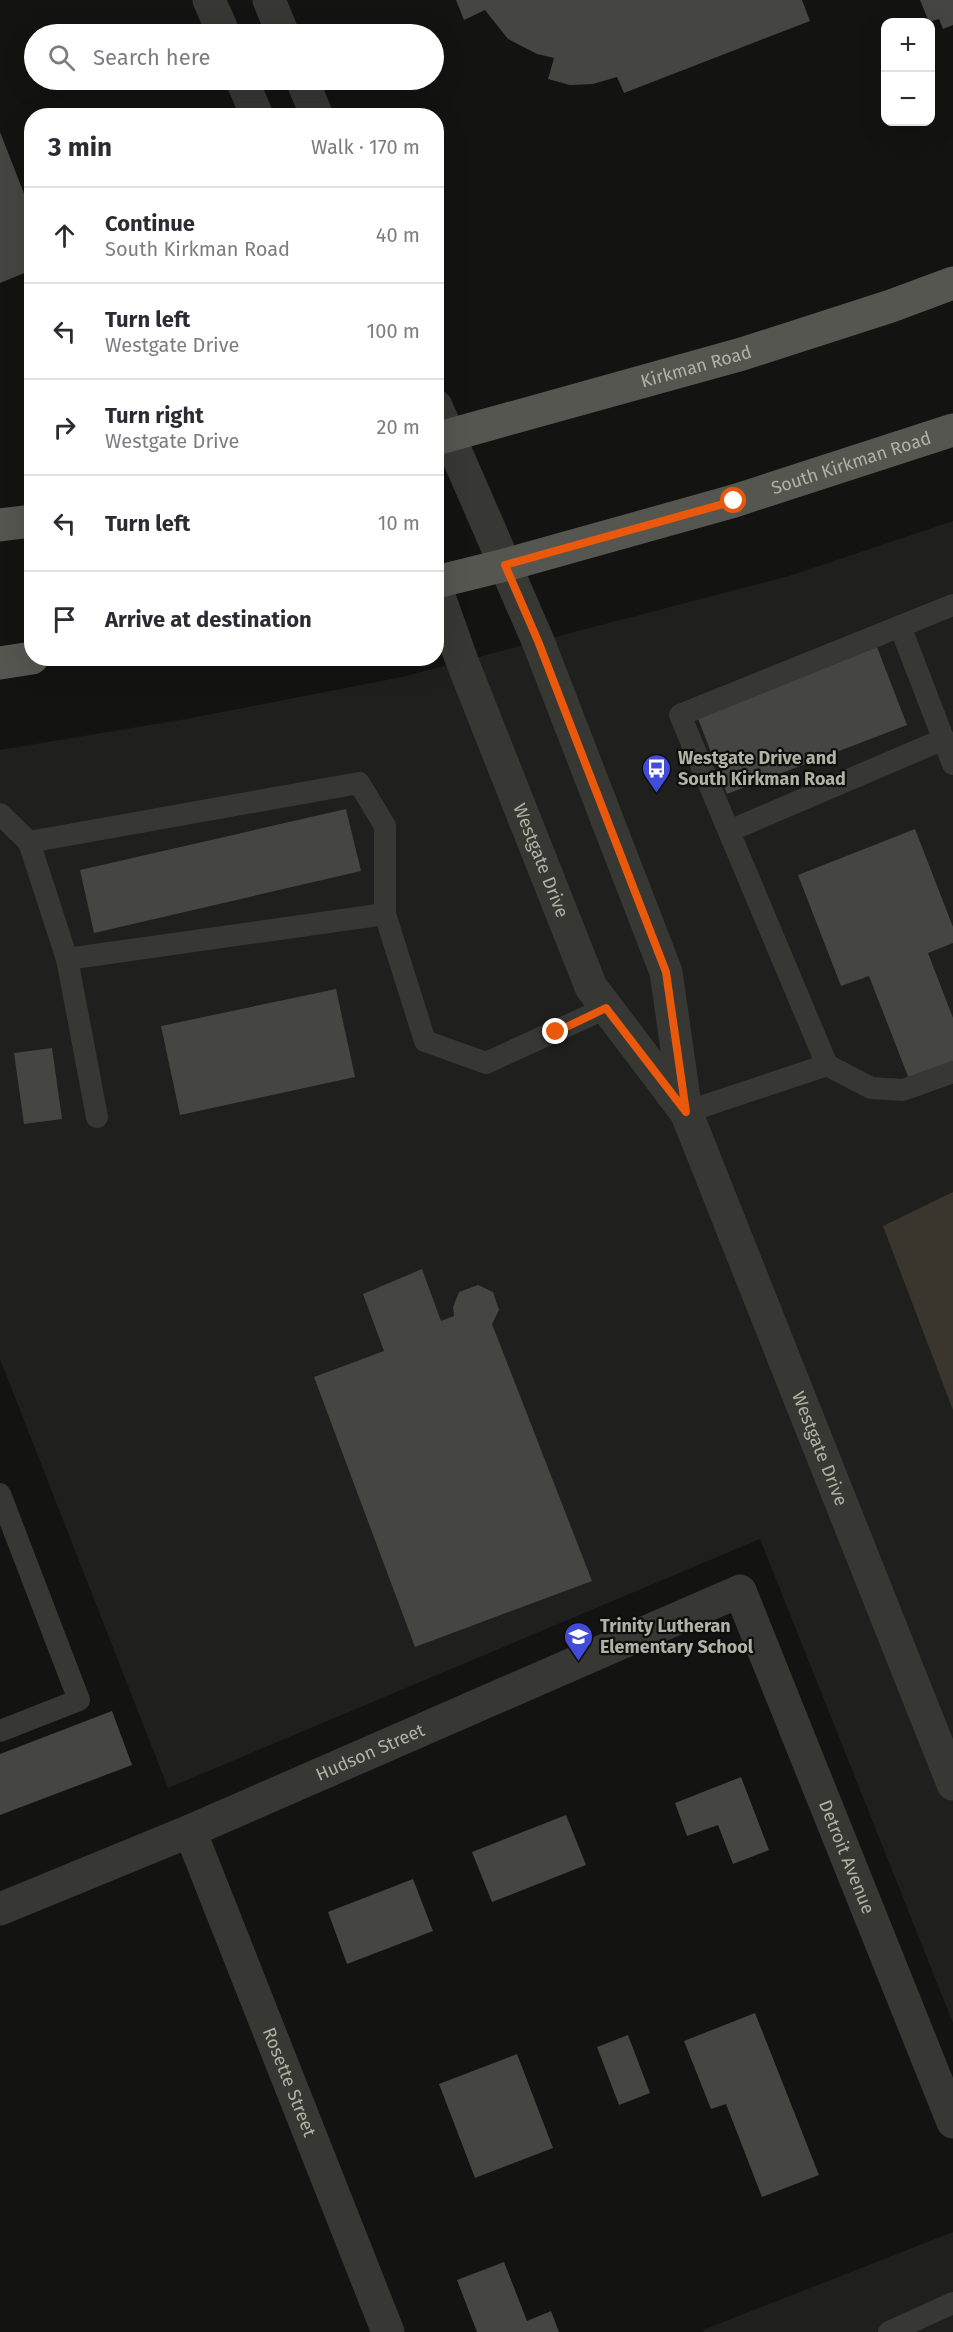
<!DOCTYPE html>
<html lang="en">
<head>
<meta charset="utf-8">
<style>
  :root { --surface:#fff; --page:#f7f7f7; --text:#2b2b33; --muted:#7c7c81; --line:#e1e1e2 }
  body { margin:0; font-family:"Fira Sans",sans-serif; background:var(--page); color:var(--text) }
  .controls { position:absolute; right:18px; top:18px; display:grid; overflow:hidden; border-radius:12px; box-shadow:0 6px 24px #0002 }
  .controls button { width:54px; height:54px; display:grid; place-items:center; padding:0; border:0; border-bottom:2px solid var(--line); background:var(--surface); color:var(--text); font:30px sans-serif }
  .stop { position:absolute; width:18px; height:18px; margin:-14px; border:4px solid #ea580c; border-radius:50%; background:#fff }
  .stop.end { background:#ea580c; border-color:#fff; box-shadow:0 2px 6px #0008 }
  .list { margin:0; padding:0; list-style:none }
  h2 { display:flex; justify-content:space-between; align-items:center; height:78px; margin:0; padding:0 24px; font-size:26px }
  h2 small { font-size:20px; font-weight:400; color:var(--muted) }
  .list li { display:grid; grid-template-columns:39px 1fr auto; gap:18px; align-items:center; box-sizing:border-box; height:96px; padding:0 24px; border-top:2px solid var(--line) }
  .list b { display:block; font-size:22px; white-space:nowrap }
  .list p { margin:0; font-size:20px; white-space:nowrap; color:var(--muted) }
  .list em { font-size:20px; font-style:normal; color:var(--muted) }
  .icon { flex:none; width:33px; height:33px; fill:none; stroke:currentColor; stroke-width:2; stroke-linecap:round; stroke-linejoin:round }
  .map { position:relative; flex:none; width:953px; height:2332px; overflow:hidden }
  .search { position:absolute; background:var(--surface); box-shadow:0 6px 24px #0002; left:24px; top:24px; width:420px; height:66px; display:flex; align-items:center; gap:15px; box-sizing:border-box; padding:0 21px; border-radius:33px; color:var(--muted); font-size:22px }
  .panel { position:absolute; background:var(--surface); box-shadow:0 6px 24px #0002; left:24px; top:108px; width:420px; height:558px; border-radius:24px }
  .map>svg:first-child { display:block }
  .built { fill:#1f201e }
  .water { fill:#3a362d }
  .building { fill:#454541 }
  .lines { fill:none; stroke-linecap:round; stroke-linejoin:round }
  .service { stroke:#373733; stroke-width:22 }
  .minor { stroke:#373733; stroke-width:33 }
  .tertiary { stroke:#373733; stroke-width:33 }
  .primary { stroke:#565650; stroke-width:33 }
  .route { stroke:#ea580c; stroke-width:8 }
  .labels { text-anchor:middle; stroke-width:4.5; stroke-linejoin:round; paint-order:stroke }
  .street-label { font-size:18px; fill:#b2b1a5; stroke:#0e0e0d }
  .poi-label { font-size:18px; font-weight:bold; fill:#b2b1a5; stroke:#0e0e0d; text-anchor:start }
</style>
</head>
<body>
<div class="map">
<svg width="953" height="2332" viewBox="0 0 953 2332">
  <rect width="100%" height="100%" fill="#131312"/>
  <!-- built -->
  <g class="built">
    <polygon points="953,521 953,2023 760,1539 168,1788 0,1359 0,750 186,719 402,677 789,576"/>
    <polygon points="953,2232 953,2332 704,2332 703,2330"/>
  </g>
  <!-- water -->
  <polygon class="water" points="953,1192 953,1410 883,1226"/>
  <!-- building -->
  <g class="building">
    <polygon points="456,0 802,0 810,21 624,93 617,77 593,84 570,85 548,79 554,58 537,54 508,39 485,10 464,20"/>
    <polygon points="920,0 953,0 953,25 943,29 939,19 929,22"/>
    <polygon points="0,132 32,214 32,270 0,283"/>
    <polygon points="877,647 907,725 727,794 697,716"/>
    <polygon points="346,809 361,871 94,933 80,870"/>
    <polygon points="915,829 953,927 953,943 928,953 953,1018 953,1062 909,1079 869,976 841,986 798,875"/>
    <polygon points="336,989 355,1077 180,1115 161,1026"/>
    <polygon points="52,1048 62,1119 24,1124 14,1053"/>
    <polygon points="422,1269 441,1321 454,1316 453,1307 459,1292 478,1285 493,1292 499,1310 492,1324 592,1581 415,1647 314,1377 384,1351 363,1294"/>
    <polygon points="112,1711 132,1765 0,1815 0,1754"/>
    <polygon points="741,1777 769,1850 733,1864 718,1825 687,1836 675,1803"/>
    <polygon points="566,1815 586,1865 492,1902 472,1852"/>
    <polygon points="413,1879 433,1931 347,1964 328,1912"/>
    <polygon points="755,2013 819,2175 762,2197 726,2104 711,2109 684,2041"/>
    <polygon points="628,2035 650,2093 619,2105 597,2047"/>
    <polygon points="517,2054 553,2148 475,2178 439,2084"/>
    <polygon points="504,2262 527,2321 551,2311 559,2332 477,2332 457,2280"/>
  </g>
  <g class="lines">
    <!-- service -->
    <g class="service">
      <polyline points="900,626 953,764"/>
      <polyline points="0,814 29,842"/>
      <polyline points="729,831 944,739"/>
      <polyline points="385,914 67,959 29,842 359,783 385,826 385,914 425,1041 486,1063 606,1008"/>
      <polyline points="67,959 97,1117"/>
      <polyline points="827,1065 871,1088 903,1090 953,1072"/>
      <polyline points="686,1112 827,1065 680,715 953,605"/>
      <polyline points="0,1494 79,1700 0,1731"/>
      <polyline points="889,2332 953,2303"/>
    </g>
    <!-- minor -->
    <g class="minor">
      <polyline points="209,0 224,34"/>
      <polyline points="269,0 283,34"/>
      <polyline points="242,80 257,116"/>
      <polyline points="302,80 317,116"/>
      <polyline points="436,406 449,436"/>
      <path id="s1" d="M190 1831 388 2332"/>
      <path id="s2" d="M0 1909 190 1831 740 1591 953 2122"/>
    </g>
    <!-- tertiary -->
    <g class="tertiary">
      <path id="s3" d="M449 436 538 641 666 972 686 1112 953 1784"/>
      <path id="s4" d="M436 588 462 661 591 987 685 1111"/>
    </g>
    <!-- primary -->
    <g class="primary">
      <path id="s5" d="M436 439 742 354 891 306 953 283"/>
      <polyline points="0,525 32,521"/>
      <path id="s6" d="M436 582 505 565 734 501 953 430"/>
      <polyline points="0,663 32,658"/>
    </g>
  </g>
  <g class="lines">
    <!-- route -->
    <polyline class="route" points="556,1032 606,1008 686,1112 666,972 538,641 505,565 734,501"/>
  </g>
  <!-- icons -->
  <defs>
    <symbol id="bus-pin" viewBox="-11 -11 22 30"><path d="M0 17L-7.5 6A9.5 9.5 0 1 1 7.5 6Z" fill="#434cda" stroke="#0e0e0d"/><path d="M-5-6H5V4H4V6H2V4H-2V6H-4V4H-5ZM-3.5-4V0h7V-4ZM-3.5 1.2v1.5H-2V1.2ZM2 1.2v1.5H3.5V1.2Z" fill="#fff"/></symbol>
    <symbol id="school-pin" viewBox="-11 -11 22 30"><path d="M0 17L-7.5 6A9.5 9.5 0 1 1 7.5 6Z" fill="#434cda" stroke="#0e0e0d"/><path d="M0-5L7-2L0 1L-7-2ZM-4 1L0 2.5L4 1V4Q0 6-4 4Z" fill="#fff"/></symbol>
  </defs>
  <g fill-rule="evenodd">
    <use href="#bus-pin" x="640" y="752" width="33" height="45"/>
    <use href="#school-pin" x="562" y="1620" width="33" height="45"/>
  </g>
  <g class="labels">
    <!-- street labels -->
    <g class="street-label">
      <text dy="6" stroke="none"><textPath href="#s5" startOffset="270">Kirkman Road</textPath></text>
      <text dy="6" stroke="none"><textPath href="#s6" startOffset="432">South Kirkman Road</textPath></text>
      <text dy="6" stroke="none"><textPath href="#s4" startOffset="292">Westgate Drive</textPath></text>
      <text dy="6" stroke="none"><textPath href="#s3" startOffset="1082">Westgate Drive</textPath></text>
      <text dy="6" stroke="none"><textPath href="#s2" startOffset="402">Hudson Street</textPath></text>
      <text dy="6" stroke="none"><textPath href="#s2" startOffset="1092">Detroit Avenue</textPath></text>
      <text dy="6" stroke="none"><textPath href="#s1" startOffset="270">Rosette Street</textPath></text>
    </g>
    <!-- poi labels -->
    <g class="poi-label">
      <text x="678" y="764">Westgate Drive and<tspan x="678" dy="21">South Kirkman Road</tspan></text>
      <text x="600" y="1632">Trinity Lutheran<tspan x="600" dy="21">Elementary School</tspan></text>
    </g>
  </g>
</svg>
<div class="controls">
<button>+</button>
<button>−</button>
</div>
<div class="stop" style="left:734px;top:501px"></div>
<div class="stop end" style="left:556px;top:1032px"></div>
<div class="search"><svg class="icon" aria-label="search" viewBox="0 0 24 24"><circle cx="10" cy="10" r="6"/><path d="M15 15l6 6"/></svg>Search here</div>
<section class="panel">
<h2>3 min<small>Walk · 170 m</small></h2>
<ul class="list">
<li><svg class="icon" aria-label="ahead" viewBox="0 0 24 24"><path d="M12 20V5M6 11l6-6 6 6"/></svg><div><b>Continue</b><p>South Kirkman Road</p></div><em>40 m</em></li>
<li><svg class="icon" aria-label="left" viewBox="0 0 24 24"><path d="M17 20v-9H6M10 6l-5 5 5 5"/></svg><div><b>Turn left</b><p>Westgate Drive</p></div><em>100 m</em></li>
<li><svg class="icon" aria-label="right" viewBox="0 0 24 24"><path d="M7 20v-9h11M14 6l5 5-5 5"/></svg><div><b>Turn right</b><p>Westgate Drive</p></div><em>20 m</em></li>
<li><svg class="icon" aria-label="left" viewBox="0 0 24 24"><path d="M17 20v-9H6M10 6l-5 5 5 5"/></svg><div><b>Turn left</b></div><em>10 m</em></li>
<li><svg class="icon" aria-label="arrive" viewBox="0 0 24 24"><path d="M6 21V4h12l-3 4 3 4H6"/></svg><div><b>Arrive at destination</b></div></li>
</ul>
</section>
</div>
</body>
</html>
